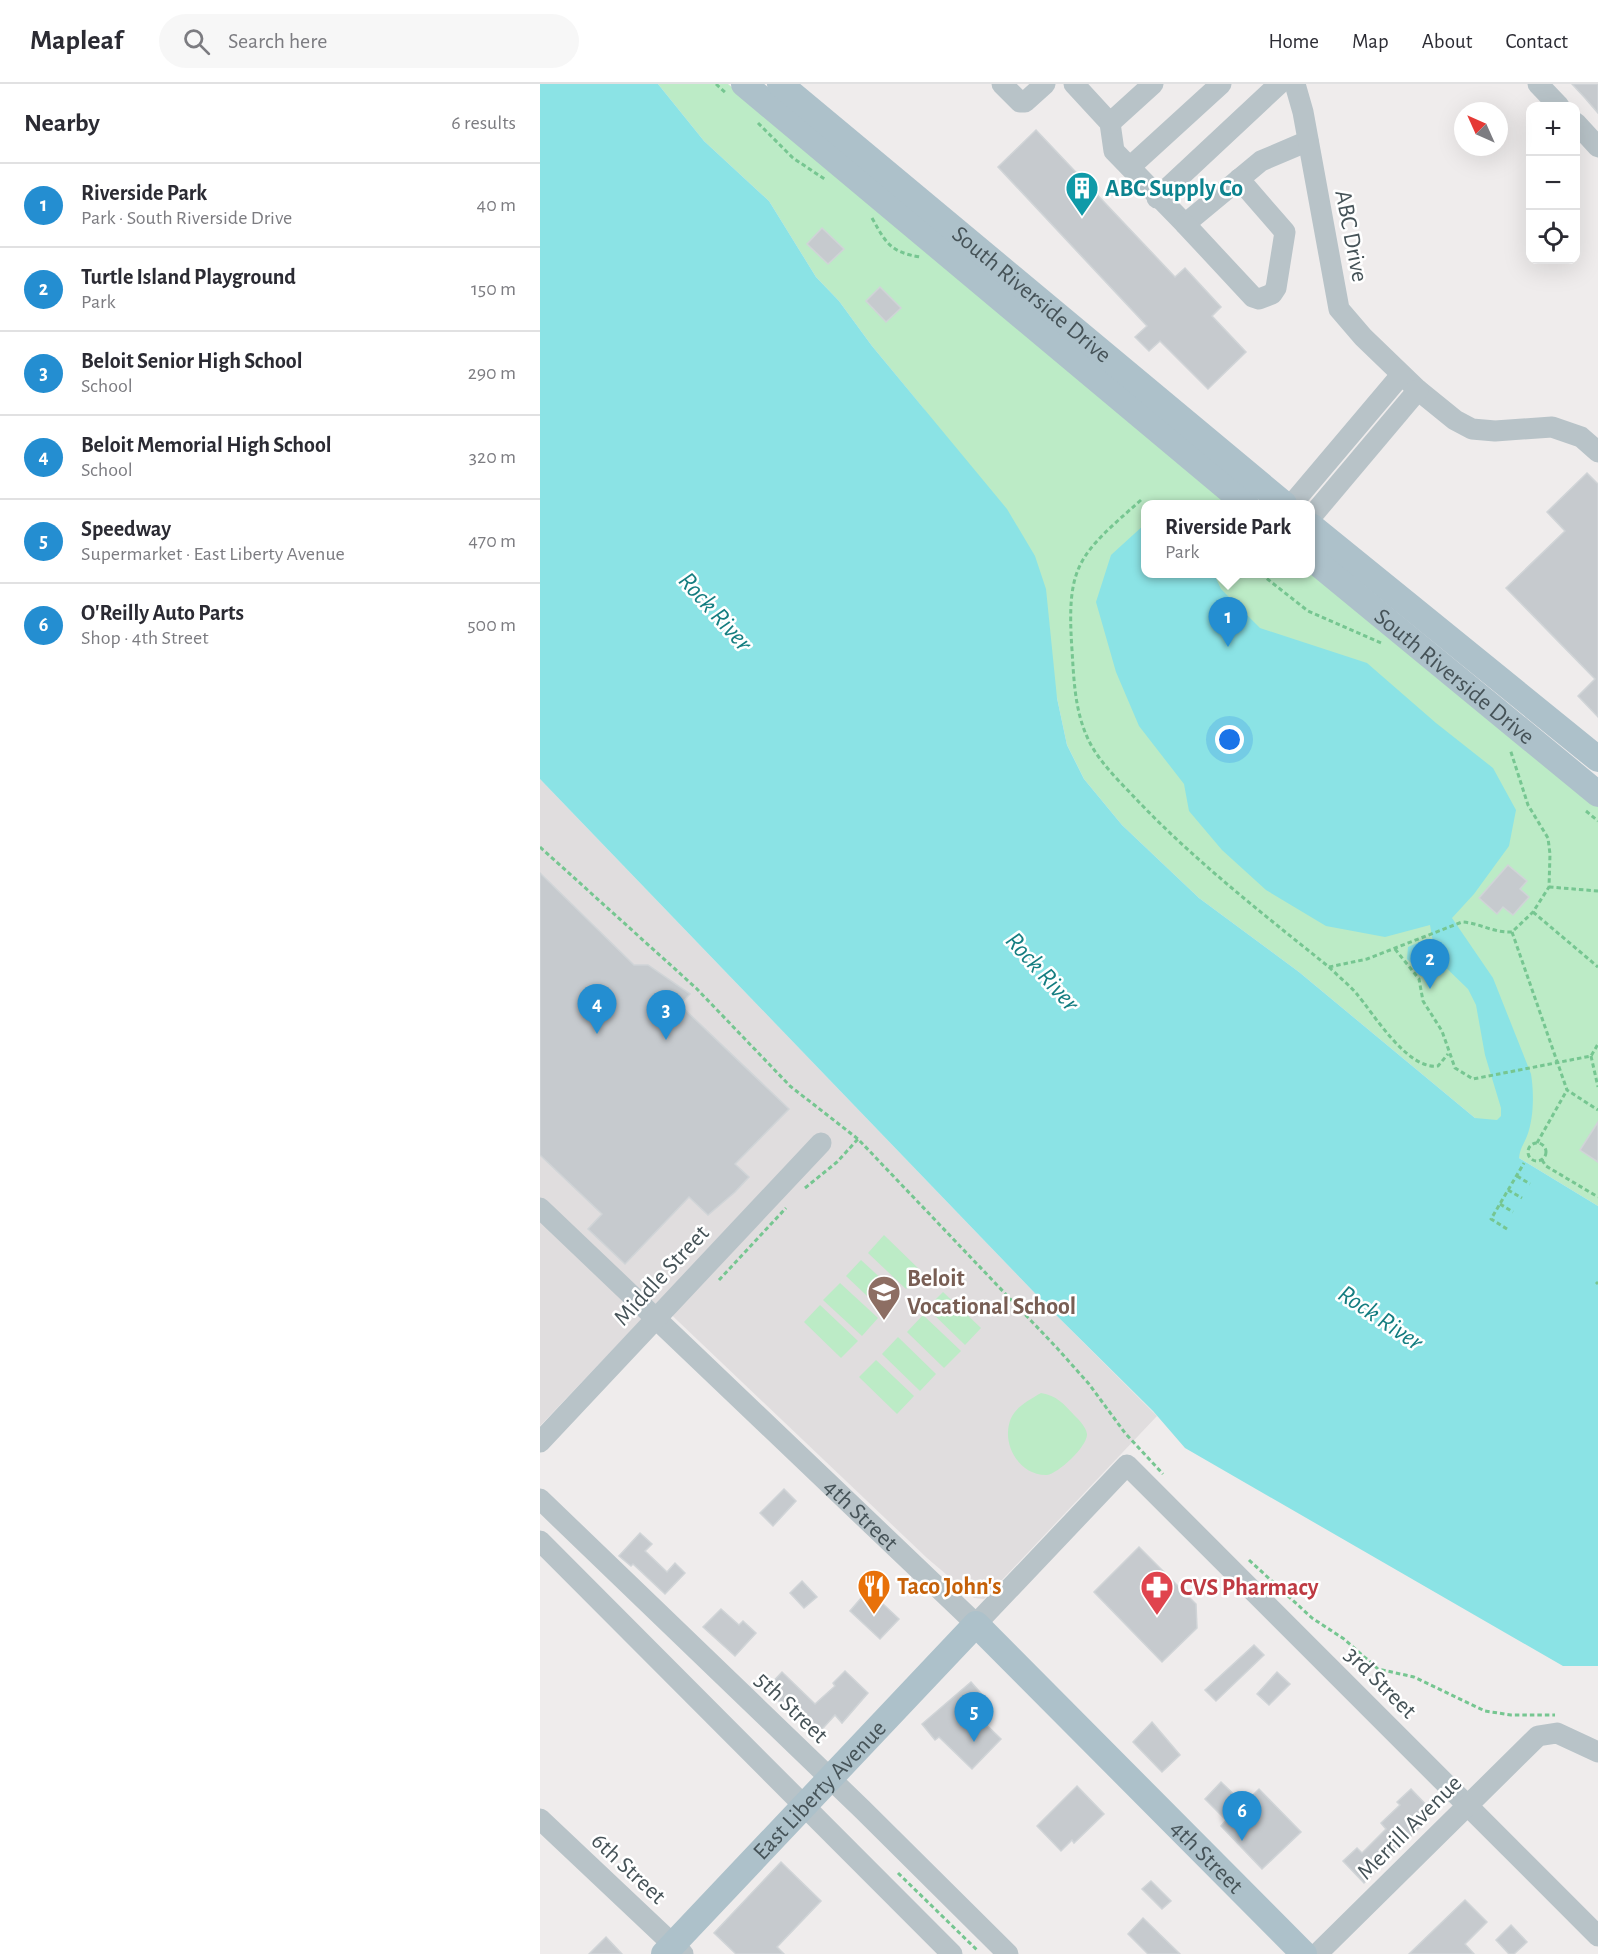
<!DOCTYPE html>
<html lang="en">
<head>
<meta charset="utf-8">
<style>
  :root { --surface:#fff; --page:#f7f7f7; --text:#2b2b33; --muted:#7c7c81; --line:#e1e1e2; --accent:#248ed1 }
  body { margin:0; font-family:"Alegreya Sans",sans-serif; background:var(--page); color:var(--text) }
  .controls { position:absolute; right:18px; top:18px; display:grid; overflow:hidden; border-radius:12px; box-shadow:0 6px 24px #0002 }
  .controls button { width:54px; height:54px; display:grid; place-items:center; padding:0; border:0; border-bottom:2px solid var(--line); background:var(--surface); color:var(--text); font:30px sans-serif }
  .compass { position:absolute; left:914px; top:18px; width:54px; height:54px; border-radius:50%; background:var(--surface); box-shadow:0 6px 24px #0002; rotate:315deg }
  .you { position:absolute; left:690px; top:656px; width:21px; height:21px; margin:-15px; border:4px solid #fff; border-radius:50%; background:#1a73e8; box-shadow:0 0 0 9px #1a73e833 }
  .badge { display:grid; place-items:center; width:39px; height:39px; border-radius:50%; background:var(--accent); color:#fff; font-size:20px; font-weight:700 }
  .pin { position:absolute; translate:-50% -50px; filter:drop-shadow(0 2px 3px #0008) }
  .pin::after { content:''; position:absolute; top:32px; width:21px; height:18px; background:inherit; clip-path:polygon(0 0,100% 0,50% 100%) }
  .popup { position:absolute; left:601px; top:416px; width:174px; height:78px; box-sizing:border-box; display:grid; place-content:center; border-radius:12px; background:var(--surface); filter:drop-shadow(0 2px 4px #0005); font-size:20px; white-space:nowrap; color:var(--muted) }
  .popup b { font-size:22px; color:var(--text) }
  .popup::after { content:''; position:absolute; left:50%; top:100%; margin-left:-12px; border:12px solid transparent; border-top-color:var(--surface) }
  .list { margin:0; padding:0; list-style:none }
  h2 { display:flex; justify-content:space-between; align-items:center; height:78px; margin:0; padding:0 24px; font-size:26px }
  h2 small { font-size:20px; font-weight:400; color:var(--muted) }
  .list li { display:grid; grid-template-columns:39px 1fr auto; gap:18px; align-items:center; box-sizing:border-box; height:84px; padding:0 24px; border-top:2px solid var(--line) }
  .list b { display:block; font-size:22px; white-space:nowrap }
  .list p { margin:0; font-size:20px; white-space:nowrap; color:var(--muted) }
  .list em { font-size:20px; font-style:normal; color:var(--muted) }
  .icon { flex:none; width:33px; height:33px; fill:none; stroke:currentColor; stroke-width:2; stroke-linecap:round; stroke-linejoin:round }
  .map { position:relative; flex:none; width:1058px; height:1870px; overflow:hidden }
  header { display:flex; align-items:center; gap:36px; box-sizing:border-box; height:84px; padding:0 30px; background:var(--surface); border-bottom:2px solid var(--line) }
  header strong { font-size:28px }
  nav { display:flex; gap:33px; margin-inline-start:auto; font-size:21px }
  .search { width:420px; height:54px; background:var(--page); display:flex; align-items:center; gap:15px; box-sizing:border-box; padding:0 21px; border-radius:33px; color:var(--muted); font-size:22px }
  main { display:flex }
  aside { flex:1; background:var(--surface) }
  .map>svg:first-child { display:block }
  .education { fill:#e0ddde }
  .green { fill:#bcebc6 }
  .water { fill:#8be3e5 }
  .building { fill:#c6cace; stroke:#d0d4d7; stroke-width:1.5 }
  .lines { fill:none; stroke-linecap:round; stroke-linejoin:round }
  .path { stroke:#76c691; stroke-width:3; stroke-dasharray:4.5 3; stroke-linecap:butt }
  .minor { stroke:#b8c3c8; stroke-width:21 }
  .major { stroke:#adc1ca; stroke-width:26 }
  .labels { text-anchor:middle; stroke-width:5; stroke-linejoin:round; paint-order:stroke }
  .culture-label { font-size:24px; font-weight:bold; fill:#0d838f; stroke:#fff; text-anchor:start }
  .street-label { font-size:24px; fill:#465358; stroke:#fff }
  .education-label { font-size:24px; font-weight:bold; fill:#785e54; stroke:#fff; text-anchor:start }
  .food-label { font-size:24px; font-weight:bold; fill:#c56008; stroke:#fff; text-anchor:start }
  .health-label { font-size:24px; font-weight:bold; fill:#be3a42; stroke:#fff; text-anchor:start }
  .water-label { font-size:26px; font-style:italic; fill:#147d80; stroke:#fff }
</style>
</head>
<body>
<header>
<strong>Mapleaf</strong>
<div class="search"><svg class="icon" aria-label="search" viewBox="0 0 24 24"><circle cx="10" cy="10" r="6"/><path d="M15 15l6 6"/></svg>Search here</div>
<nav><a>Home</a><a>Map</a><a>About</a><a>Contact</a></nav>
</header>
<main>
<aside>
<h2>Nearby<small>6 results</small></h2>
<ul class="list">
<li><span class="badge">1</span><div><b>Riverside Park</b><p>Park · South Riverside Drive</p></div><em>40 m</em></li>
<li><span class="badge">2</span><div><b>Turtle Island Playground</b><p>Park</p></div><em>150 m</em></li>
<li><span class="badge">3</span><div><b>Beloit Senior High School</b><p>School</p></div><em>290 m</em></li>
<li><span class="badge">4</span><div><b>Beloit Memorial High School</b><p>School</p></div><em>320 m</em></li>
<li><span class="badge">5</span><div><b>Speedway</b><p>Supermarket · East Liberty Avenue</p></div><em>470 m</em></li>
<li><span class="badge">6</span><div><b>O'Reilly Auto Parts</b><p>Shop · 4th Street</p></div><em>500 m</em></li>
</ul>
</aside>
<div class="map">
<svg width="1058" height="1870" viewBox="0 0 1058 1870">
  <rect width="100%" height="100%" fill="#efecec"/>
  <!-- education -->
  <polygon class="education" points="0,695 515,1230 617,1332 444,1515 434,1514 387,1474 118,1218 0,1342"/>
  <!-- green -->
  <g class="green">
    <polygon points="118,0 188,0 692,420 606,420 606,490 771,490 1058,722 1058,1122 979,1074 935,1034 759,888 659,814 582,741 544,695 527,661 517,614 384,325 332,262 299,217 276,193 229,117 164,57"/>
    <polygon points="344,1151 382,1188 366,1205 328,1169"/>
    <polygon points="321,1176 359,1211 344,1228 306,1192"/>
    <polygon points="300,1199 338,1234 322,1252 283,1216"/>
    <polygon points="403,1208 441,1244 425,1261 387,1224"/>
    <polygon points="280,1221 318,1257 301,1274 264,1238"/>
    <polygon points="383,1231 421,1267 404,1284 367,1248"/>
    <polygon points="358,1253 396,1290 380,1307 342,1270"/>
    <polygon points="336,1276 374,1312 357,1330 319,1293"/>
    <path d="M501 1309C517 1312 523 1319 534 1331 539 1336 546 1343 547 1350 548 1362 518 1390 507 1391 484 1392 467 1369 468 1348 469 1326 484 1319 501 1309Z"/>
  </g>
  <!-- water -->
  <path class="water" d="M0 0H118L164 57 229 117 276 193 299 217 332 262 467 425 495 472 506 505 517 614 527 661 544 695 582 741 659 814 759 888 935 1034 957 1036 961 1032V1024L945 971 936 921 928 905 898 876 871 879 867 875 868 863 882 857 893 858 890 841 845 853 786 842 726 806 682 766 649 727 644 700 599 642 576 588 556 518 571 471 605 440 606 490H674L681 505 720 544 827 579 896 639 953 684 976 726 969 762 934 810 912 834 953 894 991 990C994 1008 994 1034 987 1052 984 1060 980 1064 979 1074L1058 1122V1582H1023L645 1364 613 1327 515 1230 0 695Z"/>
  <!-- building -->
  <g class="building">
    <polygon points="1032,0 1058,0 1058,29 1045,14"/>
    <polygon points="496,46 635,193 645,184 681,223 672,232 706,268 668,305 620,257 609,267 595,253 607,242 458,83"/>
    <polygon points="282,144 304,165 288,180 267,160"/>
    <polygon points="340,203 361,224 346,238 326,217"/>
    <polygon points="1047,389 1058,400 1058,633 1038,612 1055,595 966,504 1025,447 1007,428"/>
    <polygon points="968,781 987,797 980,805 989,813 973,831 963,823 957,830 939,814"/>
    <polygon points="0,789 94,881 108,881 150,910 140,921 249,1025 195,1080 209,1093 195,1108 168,1131 149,1113 85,1180 48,1145 62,1130 0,1071"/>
    <polygon points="1058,1038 1058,1078 1040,1066"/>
    <polygon points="244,1405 256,1417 233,1442 220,1429"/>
    <polygon points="100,1449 112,1460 105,1467 127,1488 135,1479 145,1489 125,1510 93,1480 91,1482 79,1472"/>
    <polygon points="599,1463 656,1520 657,1544 622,1578 554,1508"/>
    <polygon points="262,1497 277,1513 264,1524 250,1509"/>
    <polygon points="328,1506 359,1535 340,1555 310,1527"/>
    <polygon points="181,1525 199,1541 203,1537 216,1549 195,1572 163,1543"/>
    <polygon points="714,1561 724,1571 676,1617 665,1606"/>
    <polygon points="305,1587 328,1609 302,1639 295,1631 275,1653 226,1605 242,1588 275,1620 295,1602 293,1599"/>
    <polygon points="737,1588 750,1600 729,1621 717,1610"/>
    <polygon points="431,1598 445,1614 431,1626 461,1655 432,1685 399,1653 395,1656 382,1640"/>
    <polygon points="612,1638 640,1671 622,1688 593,1658"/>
    <polygon points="681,1698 704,1720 719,1705 761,1748 722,1785 681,1742 686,1736 665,1715"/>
    <polygon points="537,1702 564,1730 534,1759 532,1756 521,1767 497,1742"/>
    <polygon points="871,1705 894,1729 824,1799 803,1777 817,1764 822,1769 846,1745 841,1739 860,1721 857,1718"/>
    <polygon points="241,1778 281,1817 237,1863 244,1870 196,1870 174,1849"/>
    <polygon points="611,1797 631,1817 622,1825 602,1805"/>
    <polygon points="925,1816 947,1838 925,1860 934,1870 869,1870"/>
    <polygon points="603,1834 640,1870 608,1870 588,1850"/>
    <polygon points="971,1841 987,1858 974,1870 969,1870 956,1856"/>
    <polygon points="66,1853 82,1870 49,1870"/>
  </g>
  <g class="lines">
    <!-- path -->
    <g class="path">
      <polyline points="176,0 187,10"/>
      <polyline points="218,39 253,74 286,96"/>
      <path d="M332 134C346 159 350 168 380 173"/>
      <path d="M601 416C539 471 526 480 532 566 534 598 535 630 550 659 561 680 581 699 597 716 655 777 723 830 789 883L827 875 922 838C940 839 953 849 972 848L993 828 1009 803 1010 770 1008 754 988 721 970 665"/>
      <polyline points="721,490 768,527 841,559"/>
      <polyline points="1046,727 1058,737"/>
      <polyline points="0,763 156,904 250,1002 318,1055 517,1264 549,1300 585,1349 623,1390"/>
      <polyline points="1009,803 1058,807"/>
      <polyline points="993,828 1058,883"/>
      <polyline points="972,848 1027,1006 1058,1026"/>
      <polyline points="855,865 879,895 883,917 902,947 915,984 933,995 1051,972 1058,960"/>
      <path d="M789 883C798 892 808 900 816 909 834 930 867 986 898 982L908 970"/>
      <polyline points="1051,972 1058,1003"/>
      <circle cx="997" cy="1068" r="9"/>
      <polyline points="997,1059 1027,1006"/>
      <polyline points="1002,1076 1006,1082 1058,1113"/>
      <polyline points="977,1092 990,1100"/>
      <polyline points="265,1104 297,1078 318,1055"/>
      <polyline points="968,1106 982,1114"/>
      <polyline points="960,1120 973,1128"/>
      <polyline points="967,1145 951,1135 984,1079"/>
      <polyline points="179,1196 246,1124"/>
      <polyline points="1056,1198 1058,1200"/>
      <polyline points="709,1476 772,1534 804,1555 838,1585 874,1593 945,1627 971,1631 1015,1631"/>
      <polyline points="358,1789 437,1866"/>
    </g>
    <!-- minor -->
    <g class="minor">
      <polyline points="462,0 480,18 485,18 505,0"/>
      <polyline points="534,0 570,39 574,67 645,140 721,77 768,57"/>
      <polyline points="755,0 763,28 799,225 823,253 878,306 915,336 932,345 955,347 1012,343 1041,353 1058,368"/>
      <polyline points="998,0 1019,22"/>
      <polyline points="570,39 613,0"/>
      <polyline points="1036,39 1058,63"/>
      <polyline points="590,83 681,0"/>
      <polyline points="617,114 739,0"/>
      <polyline points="645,140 713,213 719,215 732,210 736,204 745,148 699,95"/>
      <polyline points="752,420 861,291"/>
      <polyline points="771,433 878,306"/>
      <path id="s1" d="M0 1124 436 1540 587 1381 1058 1852"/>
      <polyline points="0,1358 281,1059"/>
      <polyline points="0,1415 322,1725 468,1870"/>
      <polyline points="0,1457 412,1870"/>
      <polyline points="0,1735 143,1870"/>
      <polyline points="777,1870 998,1652 1017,1649 1058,1668"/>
    </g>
    <!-- major -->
    <g class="major">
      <polyline points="204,0 706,420"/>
      <path id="s2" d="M240 0 744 420"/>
      <polyline points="771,442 1058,675"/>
      <path id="s3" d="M771 474 1058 710"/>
      <path id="s4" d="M124 1870 436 1540 764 1870"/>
    </g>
  </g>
  <!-- icons -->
  <defs>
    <symbol id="building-pin" viewBox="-11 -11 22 30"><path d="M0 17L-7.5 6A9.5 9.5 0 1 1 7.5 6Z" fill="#0f9aa8" stroke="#fff"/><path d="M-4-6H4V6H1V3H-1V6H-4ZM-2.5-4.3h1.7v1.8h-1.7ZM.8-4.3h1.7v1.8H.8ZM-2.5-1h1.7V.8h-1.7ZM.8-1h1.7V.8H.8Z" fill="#fff"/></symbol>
    <symbol id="school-pin" viewBox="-11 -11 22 30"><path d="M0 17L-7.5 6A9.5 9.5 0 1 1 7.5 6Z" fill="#8d6e63" stroke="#fff"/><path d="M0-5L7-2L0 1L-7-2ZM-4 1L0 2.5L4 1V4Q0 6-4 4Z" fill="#fff"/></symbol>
    <symbol id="restaurant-pin" viewBox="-11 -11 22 30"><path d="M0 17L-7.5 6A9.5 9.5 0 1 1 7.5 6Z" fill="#e8710a" stroke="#fff"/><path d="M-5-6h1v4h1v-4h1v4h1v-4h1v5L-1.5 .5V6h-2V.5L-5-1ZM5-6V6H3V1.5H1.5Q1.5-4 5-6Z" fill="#fff"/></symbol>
    <symbol id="pharmacy-pin" viewBox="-11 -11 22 30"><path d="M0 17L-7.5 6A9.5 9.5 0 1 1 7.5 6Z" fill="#e0444e" stroke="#fff"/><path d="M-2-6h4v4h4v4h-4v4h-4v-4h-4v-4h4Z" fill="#fff"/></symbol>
  </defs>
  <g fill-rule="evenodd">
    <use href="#building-pin" x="523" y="85" width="38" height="52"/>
    <use href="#school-pin" x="325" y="1189" width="38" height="52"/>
    <use href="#restaurant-pin" x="315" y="1483" width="38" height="52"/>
    <use href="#pharmacy-pin" x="598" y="1484" width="38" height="52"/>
  </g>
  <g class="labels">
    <!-- culture labels -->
    <g class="culture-label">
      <text x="565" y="112">ABC Supply Co</text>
    </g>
    <!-- street labels -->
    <g class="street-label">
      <text transform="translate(812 152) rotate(79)" y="8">ABC Drive</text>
      <text dy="8" stroke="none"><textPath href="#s2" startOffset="328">South Riverside Drive</textPath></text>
      <text dy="8" stroke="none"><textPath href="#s3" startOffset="186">South Riverside Drive</textPath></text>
      <text transform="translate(121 1191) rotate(-47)" y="8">Middle Street</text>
      <text dy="8" stroke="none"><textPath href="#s1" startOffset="444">4th Street</textPath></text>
      <text transform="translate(841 1598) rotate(45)" y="8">3rd Street</text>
      <text transform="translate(252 1623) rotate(44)" y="8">5th Street</text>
      <text dy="8" stroke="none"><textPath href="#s4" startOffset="226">East Liberty Avenue</textPath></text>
      <text transform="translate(869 1743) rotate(-45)" y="8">Merrill Avenue</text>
      <text dy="8" stroke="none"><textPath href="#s4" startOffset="782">4th Street</textPath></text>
      <text transform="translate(89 1784) rotate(43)" y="8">6th Street</text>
    </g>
    <!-- education labels -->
    <g class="education-label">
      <text x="367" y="1202">Beloit<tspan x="367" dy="28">Vocational School</tspan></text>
    </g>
    <!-- food labels -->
    <g class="food-label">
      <text x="357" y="1510">Taco John's</text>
    </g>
    <!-- health labels -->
    <g class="health-label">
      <text x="640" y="1511">CVS Pharmacy</text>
    </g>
    <!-- water labels -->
    <g class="water-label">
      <text transform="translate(176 527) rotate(48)" y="9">Rock River</text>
      <text transform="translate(503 887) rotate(48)" y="9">Rock River</text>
      <text transform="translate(841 1233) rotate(34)" y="9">Rock River</text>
    </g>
  </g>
</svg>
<div class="controls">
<button>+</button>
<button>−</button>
<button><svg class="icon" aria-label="locate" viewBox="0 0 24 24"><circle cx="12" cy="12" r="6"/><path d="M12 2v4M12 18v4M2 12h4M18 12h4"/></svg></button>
</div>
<svg class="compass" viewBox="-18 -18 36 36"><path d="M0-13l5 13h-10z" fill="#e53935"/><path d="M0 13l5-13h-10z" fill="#7c7c81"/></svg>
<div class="you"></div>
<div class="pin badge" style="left:688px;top:563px">1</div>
<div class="popup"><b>Riverside Park</b>Park</div>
<div class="pin badge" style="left:890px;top:905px">2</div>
<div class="pin badge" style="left:126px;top:956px">3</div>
<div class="pin badge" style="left:57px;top:950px">4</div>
<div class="pin badge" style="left:434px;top:1658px">5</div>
<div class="pin badge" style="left:702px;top:1757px">6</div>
</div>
</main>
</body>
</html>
